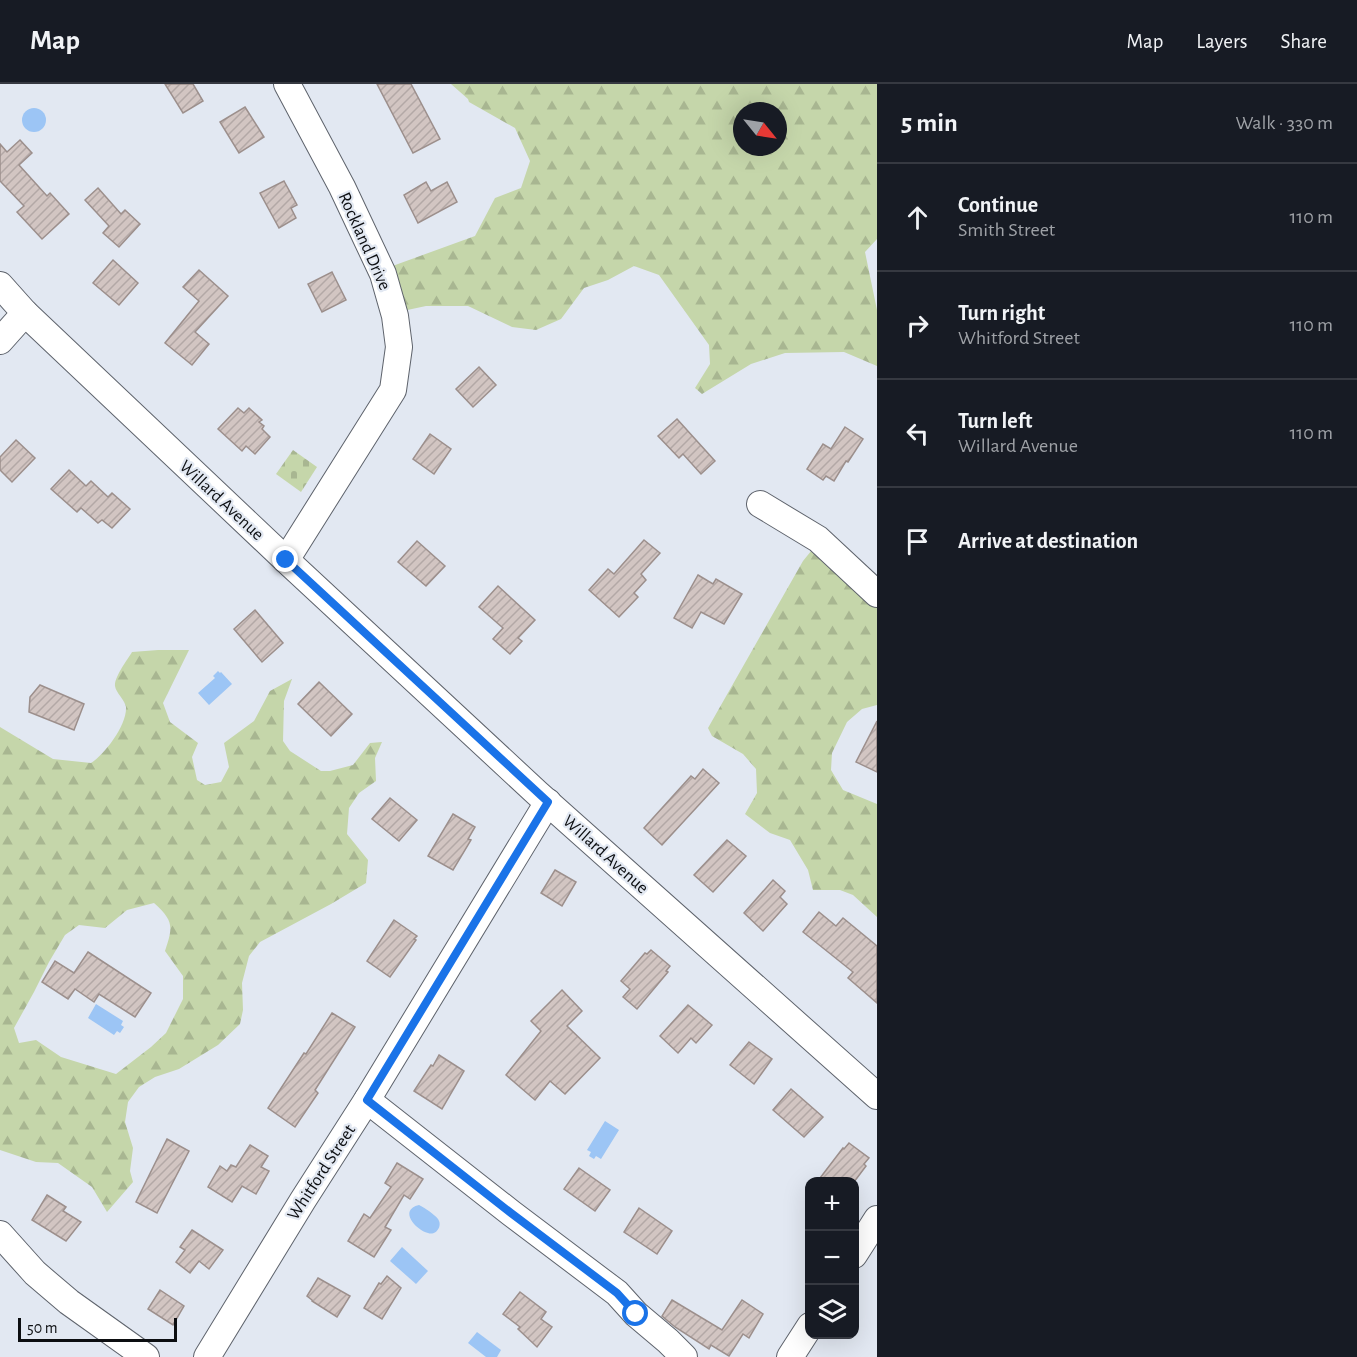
<!DOCTYPE html>
<html lang="en">
<head>
<meta charset="utf-8">
<style>
  :root { --surface:#171b24; --page:#242831; --text:#f1f3f6; --muted:#9ea1a6; --line:#363941 }
  body { margin:0; font-family:"Alegreya Sans",sans-serif; background:var(--page); color:var(--text) }
  .controls { position:absolute; right:18px; bottom:18px; display:grid; overflow:hidden; border-radius:12px; box-shadow:0 6px 24px #0002 }
  .controls button { width:54px; height:54px; display:grid; place-items:center; padding:0; border:0; border-bottom:2px solid var(--line); background:var(--surface); color:var(--text); font:30px sans-serif }
  .compass { position:absolute; left:733px; top:18px; width:54px; height:54px; border-radius:50%; background:var(--surface); box-shadow:0 6px 24px #0002; rotate:120deg }
  .scale { position:absolute; left:18px; bottom:15px; width:159px; box-sizing:border-box; padding-left:6px; border:3px solid #0c0e11; border-top:0; font-size:16px; line-height:21px; white-space:nowrap; color:#0c0e11; -webkit-text-stroke:4px #e2e8f2; paint-order:stroke }
  .stop { position:absolute; width:18px; height:18px; margin:-14px; border:4px solid #1a73e8; border-radius:50%; background:#fff }
  .stop.end { background:#1a73e8; border-color:#fff; box-shadow:0 2px 6px #0008 }
  .list { margin:0; padding:0; list-style:none }
  h2 { display:flex; justify-content:space-between; align-items:center; height:78px; margin:0; padding:0 24px; font-size:26px }
  h2 small { font-size:20px; font-weight:400; color:var(--muted) }
  .list li { display:grid; grid-template-columns:39px 1fr auto; gap:18px; align-items:center; box-sizing:border-box; height:108px; padding:0 24px; border-top:2px solid var(--line) }
  .list b { display:block; font-size:22px; white-space:nowrap }
  .list p { margin:0; font-size:20px; white-space:nowrap; color:var(--muted) }
  .list em { font-size:20px; font-style:normal; color:var(--muted) }
  .icon { flex:none; width:33px; height:33px; fill:none; stroke:currentColor; stroke-width:2; stroke-linecap:round; stroke-linejoin:round }
  .map { position:relative; flex:none; width:877px; height:1273px; overflow:hidden }
  header { display:flex; align-items:center; gap:36px; box-sizing:border-box; height:84px; padding:0 30px; background:var(--surface); border-bottom:2px solid var(--line) }
  header strong { font-size:28px }
  nav { display:flex; gap:33px; margin-inline-start:auto; font-size:21px }
  main { display:flex }
  aside { flex:1; background:var(--surface) }
  .map>svg:first-child { display:block }
  .forest { fill:url(#forest-firs); fill-rule:evenodd }
  .cemetery { fill:url(#cemetery-stones) }
  .water { fill:#9cc5f5 }
  .building { fill:url(#building-hatch); stroke:#9c8f8c; stroke-width:1.5 }
  .lines { fill:none; stroke-linecap:round; stroke-linejoin:round }
  .street-casing { stroke:#5e636c; stroke-width:28 }
  .street { stroke:#fff; stroke-width:26 }
  .route { stroke:#1a73e8; stroke-width:8 }
  .labels { text-anchor:middle; stroke-width:4.5; stroke-linejoin:round; paint-order:stroke }
  .street-label { font-size:18px; fill:#0c0e11; stroke:#e2e8f2 }
</style>
</head>
<body>
<header>
<strong>Map</strong>
<nav><a>Map</a><a>Layers</a><a>Share</a></nav>
</header>
<main>
<div class="map">
<svg width="877" height="1273" viewBox="0 0 877 1273">
  <defs>
    <pattern id="forest-firs" width="22" height="20" patternUnits="userSpaceOnUse" patternTransform="scale(1.5)"><rect width="22" height="20" fill="#c5d6aa"/><path d="M5 1l3.5 6h-7zM16 11l3.5 6h-7z" fill="#a8b691"/></pattern>
    <pattern id="cemetery-stones" width="16" height="16" patternUnits="userSpaceOnUse" patternTransform="scale(1.5)"><rect width="16" height="16" fill="#c5d6aa"/><path d="M2 7V4a2 2 0 0 1 4 0v3zM10 15v-3a2 2 0 0 1 4 0v3z" fill="#a8b691"/></pattern>
    <pattern id="building-hatch" width="6" height="6" patternUnits="userSpaceOnUse" patternTransform="scale(1.5)"><rect width="6" height="6" fill="#d2c5c2"/><path d="M-1 1l2-2M0 6l6-6M5 7l2-2" fill="none" stroke="#b3a8a6"/></pattern>
  </defs>
  <rect width="100%" height="100%" fill="#e2e8f2"/>
  <!-- forest -->
  <g class="forest">
    <path d="M451 0H877V155L865 168 877 226V282L844 268 785 269 751 280 702 310 695 304 710 280 709 261 659 191 634 182 608 196 584 204 561 235 536 246 512 243 468 222H426L398 228 387 184 475 152 495 114 521 104 530 77 515 44 469 18 468 15ZM742 27H778V63H742Z"/>
    <polygon points="820,456 877,509 877,621 862,625 847,638 832,669 831,686 843,706 877,720 877,833 853,811 840,806 813,806 808,786 790,756 770,749 745,730 757,709 756,685 743,670 712,652 708,644 803,477"/>
    <path d="M158 566H189L163 619 170 638 198 659 192 673 197 696 205 701 221 698 229 683 224 659 254 637 270 607 292 595 284 617 283 657 290 667 321 687H330L353 681 370 659 382 658 375 674 376 697 359 709 349 724 347 750 368 776 366 799 331 820 260 858 249 872 242 899 243 926 240 940 218 961 179 985 155 993 139 1003 128 1018 125 1038 133 1064 130 1087 133 1098 107 1128 92 1103 58 1079 36 1078 0 1066V643L53 675 91 679C105 670 127 641 126 623 125 616 116 609 115 602 114 593 128 575 132 568ZM154 819C174 837 173 843 165 867L183 892V915L166 949 151 963 116 990 61 973 36 956 19 959 14 944 34 908 49 878 65 851 79 841 105 844 127 826Z"/>
  </g>
  <!-- cemetery -->
  <polygon class="cemetery" points="293,366 317,383 301,408 276,390"/>
  <!-- water -->
  <g class="water">
    <circle cx="34" cy="36" r="12"/>
    <polygon points="218,587 220,589 221,588 232,600 209,621 198,609 215,594 213,592"/>
    <polygon points="96,920 123,937 121,941 124,943 120,949 117,947 114,951 88,934"/>
    <polygon points="605,1037 619,1046 601,1075 596,1072 594,1075 589,1072 591,1068 587,1066"/>
    <path d="M419 1121C425 1124 434 1130 438 1135 443 1142 436 1152 428 1149 416 1146 398 1126 419 1121Z"/>
    <polygon points="402,1163 428,1187 416,1200 390,1177"/>
    <polygon points="477,1248 501,1266 497,1273 486,1273 468,1259"/>
  </g>
  <!-- building -->
  <g class="building">
    <polygon points="165,0 193,0 203,17 183,29"/>
    <polygon points="377,0 411,0 440,55 413,69"/>
    <polygon points="245,23 264,53 239,69 220,38"/>
    <polygon points="20,56 32,69 19,81 47,112 50,109 69,130 42,155 17,128 24,122 0,97 0,60 7,68"/>
    <polygon points="284,97 297,121 291,124 296,134 279,144 260,109"/>
    <polygon points="426,98 431,107 447,98 457,118 418,139 404,111"/>
    <polygon points="98,104 121,130 125,126 140,140 119,163 103,149 109,142 85,116"/>
    <polygon points="113,176 138,199 119,221 93,199"/>
    <polygon points="199,186 228,212 195,248 209,260 192,281 165,259 199,217 183,203"/>
    <polygon points="332,188 346,216 322,228 308,200"/>
    <polygon points="479,283 496,301 473,323 456,305"/>
    <polygon points="238,324 244,329 249,324 262,336 259,338 264,342 262,345 270,353 255,370 246,362 242,367 218,345"/>
    <polygon points="677,335 715,377 701,390 683,370 679,374 658,352"/>
    <polygon points="845,343 863,355 848,378 846,377 834,397 826,392 823,396 807,385 823,360 831,365"/>
    <polygon points="430,350 451,365 434,390 413,375"/>
    <polygon points="16,356 35,374 12,398 0,386 0,373"/>
    <polygon points="69,386 86,402 91,397 108,413 112,409 130,425 112,444 102,436 98,439 81,424 77,428 51,405"/>
    <polygon points="644,456 660,469 641,490 646,496 634,509 638,513 619,533 589,506 608,485 614,490"/>
    <polygon points="417,457 445,482 426,502 398,478"/>
    <polygon points="698,491 713,500 716,495 742,510 724,540 701,528 692,544 674,534"/>
    <polygon points="498,502 535,536 518,554 522,557 510,570 493,555 503,544 479,523"/>
    <polygon points="255,526 283,559 262,578 234,545"/>
    <polygon points="319,598 352,630 331,652 298,620"/>
    <polygon points="40,601 84,620 74,646 29,628 30,613"/>
    <polygon points="877,637 877,688 856,678"/>
    <polygon points="703,685 719,699 662,761 644,744 691,692 695,695"/>
    <polygon points="390,714 417,736 399,757 372,735"/>
    <polygon points="453,730 475,743 468,755 471,756 453,786 428,772"/>
    <polygon points="727,756 746,772 713,808 694,791"/>
    <polygon points="555,786 576,798 562,822 541,809"/>
    <polygon points="773,796 785,807 780,813 787,820 763,847 744,829"/>
    <polygon points="819,828 836,842 843,834 877,862 877,919 848,894 853,888 803,848"/>
    <polygon points="394,836 417,852 414,855 416,856 390,893 367,877"/>
    <polygon points="651,866 670,882 666,887 668,888 637,925 623,913 630,905 621,897 645,869 647,870"/>
    <polygon points="88,868 151,909 135,933 99,910 94,918 75,905 68,915 42,898 55,877 74,889"/>
    <polygon points="562,906 582,927 567,942 600,974 565,1010 550,997 535,1016 506,991 541,947 531,937"/>
    <polygon points="688,921 712,941 696,959 691,954 678,969 660,952"/>
    <polygon points="332,929 355,943 315,1006 318,1009 295,1043 268,1024 304,969 306,970"/>
    <polygon points="749,958 772,975 754,1000 730,981"/>
    <polygon points="439,971 464,987 442,1025 414,1007 431,981 433,982"/>
    <polygon points="791,1005 823,1033 804,1053 773,1026"/>
    <polygon points="167,1055 189,1067 157,1129 136,1118"/>
    <polygon points="849,1059 869,1074 864,1080 866,1082 854,1098 817,1098 843,1064 844,1065"/>
    <polygon points="250,1061 268,1072 261,1083 269,1087 256,1110 242,1102 232,1118 208,1103 220,1082 227,1087 231,1081 236,1083"/>
    <polygon points="397,1079 423,1095 410,1115 404,1111 385,1143 391,1146 374,1173 348,1157 364,1130 370,1134 391,1103 385,1099"/>
    <polygon points="579,1084 610,1106 595,1127 564,1105"/>
    <polygon points="47,1111 66,1123 63,1127 81,1138 66,1157 32,1136"/>
    <polygon points="639,1124 672,1147 657,1170 624,1148"/>
    <polygon points="192,1146 223,1166 209,1185 199,1177 190,1189 176,1178 185,1166 180,1163"/>
    <polygon points="387,1192 401,1204 382,1235 364,1224 379,1199 381,1200"/>
    <polygon points="318,1194 350,1212 337,1233 312,1217 312,1216 307,1212"/>
    <polygon points="160,1206 184,1222 173,1241 148,1225"/>
    <polygon points="520,1208 546,1228 541,1235 552,1243 537,1263 518,1245 520,1243 503,1230"/>
    <polygon points="672,1216 722,1246 742,1216 763,1230 749,1254 743,1250 729,1272 711,1261 709,1265 675,1243 662,1232"/>
  </g>
  <g class="lines">
    <defs>
      <g id="street">
        <polyline points="0,201 25,229 286,476 537,709 877,1012"/>
        <polyline points="0,257 25,229"/>
        <polyline points="760,420 818,455 877,510"/>
        <polyline points="286,476 393,306 399,263 395,232 383,190 342,103 287,0"/>
        <polyline points="367,1016 511,1129 617,1209 636,1230 668,1257 684,1273"/>
        <polyline points="0,1150 35,1189 69,1218 146,1273"/>
        <polyline points="854,1171 877,1135"/>
        <polyline points="207,1273 303,1116 367,1016 548,718"/>
        <polyline points="790,1273 810,1242"/>
      </g>
    </defs>
    <!-- street casing -->
    <use href="#street" class="street-casing"/>
    <!-- street -->
    <use href="#street" class="street"/>
  </g>
  <g class="lines">
    <!-- route -->
    <polyline class="route" points="286,476 548,718 367,1016 511,1129 617,1209 636,1230"/>
  </g>
  <g class="labels">
    <!-- street labels -->
    <g class="street-label">
      <text transform="translate(365 157) rotate(66)" y="6">Rockland Drive</text>
      <text transform="translate(222 416) rotate(43)" y="6">Willard Avenue</text>
      <text transform="translate(606 770) rotate(42)" y="6">Willard Avenue</text>
      <text transform="translate(321 1088) rotate(-57)" y="6">Whitford Street</text>
    </g>
  </g>
</svg>
<div class="controls">
<button>+</button>
<button>−</button>
<button><svg class="icon" aria-label="layers" viewBox="0 0 24 24"><path d="M12 4l9 5-9 5-9-5zM3 14l9 5 9-5"/></svg></button>
</div>
<svg class="compass" viewBox="-18 -18 36 36"><path d="M0-13l5 13h-10z" fill="#e53935"/><path d="M0 13l5-13h-10z" fill="#9ea1a6"/></svg>
<div class="scale">50 m</div>
<div class="stop" style="left:636px;top:1230px"></div>
<div class="stop end" style="left:286px;top:476px"></div>
</div>
<aside>
<h2>5 min<small>Walk · 330 m</small></h2>
<ul class="list">
<li><svg class="icon" aria-label="ahead" viewBox="0 0 24 24"><path d="M12 20V5M6 11l6-6 6 6"/></svg><div><b>Continue</b><p>Smith Street</p></div><em>110 m</em></li>
<li><svg class="icon" aria-label="right" viewBox="0 0 24 24"><path d="M7 20v-9h11M14 6l5 5-5 5"/></svg><div><b>Turn right</b><p>Whitford Street</p></div><em>110 m</em></li>
<li><svg class="icon" aria-label="left" viewBox="0 0 24 24"><path d="M17 20v-9H6M10 6l-5 5 5 5"/></svg><div><b>Turn left</b><p>Willard Avenue</p></div><em>110 m</em></li>
<li><svg class="icon" aria-label="arrive" viewBox="0 0 24 24"><path d="M6 21V4h12l-3 4 3 4H6"/></svg><div><b>Arrive at destination</b></div></li>
</ul>
</aside>
</main>
</body>
</html>
